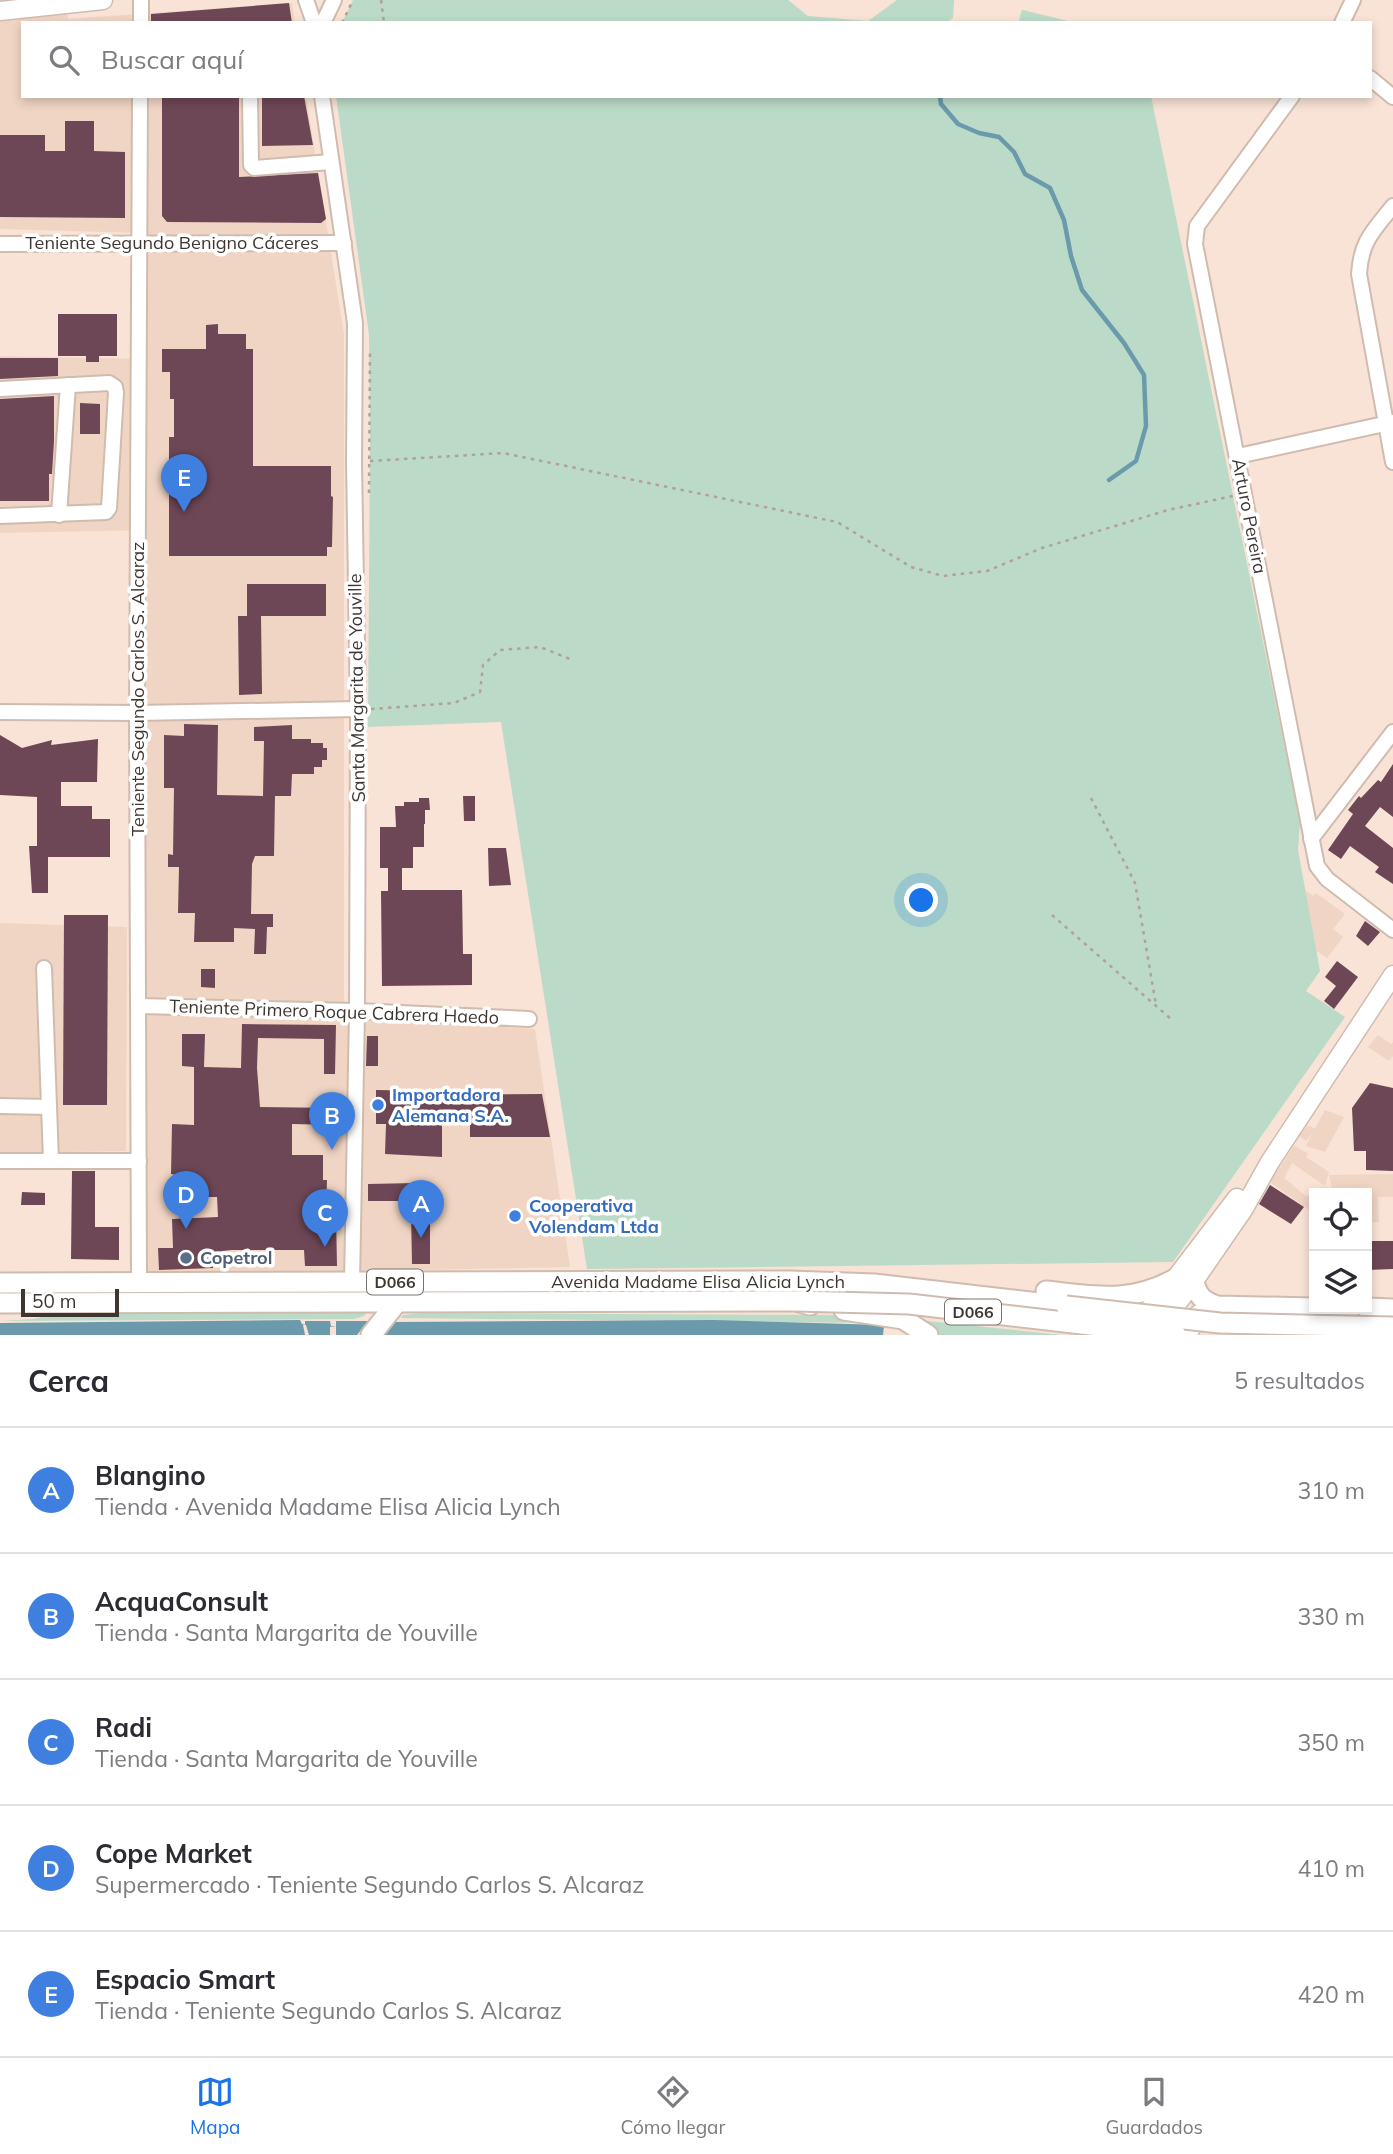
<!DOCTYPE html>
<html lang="es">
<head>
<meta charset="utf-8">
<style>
  :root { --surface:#fff; --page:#f2f2f3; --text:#2b2b33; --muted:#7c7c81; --line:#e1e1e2; --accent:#1a73e8 }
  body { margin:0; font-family:Mulish,sans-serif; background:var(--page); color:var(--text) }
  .controls { position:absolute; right:21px; bottom:21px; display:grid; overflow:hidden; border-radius:0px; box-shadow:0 4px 10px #0003 }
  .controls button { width:63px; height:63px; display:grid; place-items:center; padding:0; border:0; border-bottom:2px solid var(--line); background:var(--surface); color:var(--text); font:35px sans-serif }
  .scale { position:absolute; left:21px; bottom:18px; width:98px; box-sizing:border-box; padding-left:7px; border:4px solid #3f3631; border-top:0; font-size:19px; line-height:24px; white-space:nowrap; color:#3f3631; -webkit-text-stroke:5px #fff; paint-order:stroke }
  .you { position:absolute; left:922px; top:901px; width:24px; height:24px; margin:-18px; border:5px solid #fff; border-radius:50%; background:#1a73e8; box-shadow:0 0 0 10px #1a73e833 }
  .badge { display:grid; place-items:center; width:46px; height:46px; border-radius:50%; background:var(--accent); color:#fff; font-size:23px; font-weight:700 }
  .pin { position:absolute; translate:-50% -58px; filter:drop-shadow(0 2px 4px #0008) }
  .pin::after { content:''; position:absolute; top:37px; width:24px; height:21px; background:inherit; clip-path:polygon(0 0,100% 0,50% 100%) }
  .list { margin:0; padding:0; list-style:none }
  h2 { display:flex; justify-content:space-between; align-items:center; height:91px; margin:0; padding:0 28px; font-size:30px }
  h2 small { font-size:23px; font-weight:400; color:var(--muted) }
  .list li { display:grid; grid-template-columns:46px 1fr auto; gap:21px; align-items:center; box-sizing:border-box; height:126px; padding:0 28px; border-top:2px solid var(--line) }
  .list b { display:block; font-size:26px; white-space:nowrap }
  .list p { margin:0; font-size:23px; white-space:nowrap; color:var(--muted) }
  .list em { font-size:23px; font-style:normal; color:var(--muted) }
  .icon { flex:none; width:38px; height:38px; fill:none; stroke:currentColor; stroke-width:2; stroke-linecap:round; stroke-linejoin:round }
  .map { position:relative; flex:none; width:1393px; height:1335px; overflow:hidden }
  .search { position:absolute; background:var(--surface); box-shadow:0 4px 10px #0003; left:21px; right:21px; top:21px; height:77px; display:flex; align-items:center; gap:18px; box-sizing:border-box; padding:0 24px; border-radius:0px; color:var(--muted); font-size:26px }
  .sheet { height:721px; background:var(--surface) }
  nav { display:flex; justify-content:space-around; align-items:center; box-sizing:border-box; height:98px; border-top:2px solid var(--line); background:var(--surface); font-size:19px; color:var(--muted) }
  nav a { display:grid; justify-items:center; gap:4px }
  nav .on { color:var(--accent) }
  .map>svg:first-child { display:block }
  .built { fill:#f0d5c4 }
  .green { fill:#bbdbc8 }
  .water { fill:#6b9aac }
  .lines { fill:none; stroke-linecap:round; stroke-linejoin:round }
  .stream { stroke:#6b9aac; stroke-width:4.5 }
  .building { fill:#6e4756 }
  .minor-casing { stroke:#d0bcaf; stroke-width:18 }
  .major-casing { stroke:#d0bcaf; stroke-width:21 }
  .highway-casing { stroke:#d0bcaf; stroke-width:23 }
  .path { stroke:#b2a197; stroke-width:2.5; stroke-dasharray:3.5 5; stroke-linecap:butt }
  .minor { stroke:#fff; stroke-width:14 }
  .major { stroke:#fff; stroke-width:18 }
  .highway { stroke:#fff; stroke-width:19 }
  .highway-bridge-casing { stroke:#d0bcaf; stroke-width:23; stroke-linecap:butt }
  .highway-bridge { stroke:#fff; stroke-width:19 }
  .shop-dot { fill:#3f7fe0; stroke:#fff; stroke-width:2.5 }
  .service-dot { fill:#5c6f8a; stroke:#fff; stroke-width:2.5 }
  .labels { text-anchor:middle; stroke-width:7; stroke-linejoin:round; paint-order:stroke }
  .shield { fill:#fff; stroke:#79726f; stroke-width:2 }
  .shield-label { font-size:16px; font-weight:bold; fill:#3f3631 }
  .street-label { font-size:18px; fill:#3f3631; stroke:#fff }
  .shop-label { font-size:18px; font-weight:bold; fill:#366cbe; stroke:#fff; text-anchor:start }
  .service-label { font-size:18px; font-weight:bold; fill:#4e5e75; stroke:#fff; text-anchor:start }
</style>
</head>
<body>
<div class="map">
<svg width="1393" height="1335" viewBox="0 0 1393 1335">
  <rect width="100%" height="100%" fill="#f8e3d6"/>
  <!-- built -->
  <g class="built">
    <polygon points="0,0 65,0 68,19 292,3 295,23 23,23 23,96 306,96 344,334 344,1018 535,1029 570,1267 145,1275 147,530 0,533 0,356 143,359 141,233 0,229"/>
    <polygon points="1305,890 1313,896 1316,893 1345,914 1333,929 1343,937 1327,958 1317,951 1314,955"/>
    <polygon points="0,923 127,927 126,1151 0,1153"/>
    <polygon points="1378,1035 1391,1044 1393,1042 1393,1056 1389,1061 1368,1047"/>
    <polygon points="1325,1110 1344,1117 1325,1152 1306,1146 1312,1134 1306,1141 1299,1136 1308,1125 1315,1129"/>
    <polygon points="1294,1146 1308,1153 1306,1157 1329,1172 1325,1186 1292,1163 1284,1178 1307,1197 1313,1190 1317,1193 1314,1193 1314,1208 1312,1212 1270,1182"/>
    <polygon points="1393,1174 1393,1197 1378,1197 1379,1222 1367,1222 1367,1193 1333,1193 1329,1175"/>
  </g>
  <!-- green -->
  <g class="green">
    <polygon points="353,0 788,0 808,16 868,21 897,0 954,0 953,18 945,23 342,23"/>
    <polygon points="1022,10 1023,10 1076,23 1018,23"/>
    <polygon points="336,96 1151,96 1300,822 1298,850 1320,971 1306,991 1345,1017 1173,1262 587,1269 501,722 368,727 370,441 369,335"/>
    <polygon points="64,1311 368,1311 364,1316 354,1319 0,1321 34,1319"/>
    <polygon points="422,1313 830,1315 862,1317 878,1323 401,1318 403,1315"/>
    <polygon points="927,1321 1063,1335 939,1335"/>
  </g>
  <!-- water -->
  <g class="water">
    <polygon points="300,1320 302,1324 305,1325 305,1321 330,1321 331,1326 336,1326 336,1321 368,1321 357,1335 336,1335 336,1326 330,1327 330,1335 309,1335 306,1325 303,1325 305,1335 0,1335 0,1323"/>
    <polygon points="714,1320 884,1325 883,1335 383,1335 394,1322"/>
  </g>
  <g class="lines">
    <!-- stream -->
    <polyline class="stream" points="940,96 941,104 958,124 979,133 999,137 1014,152 1025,174 1050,188 1064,220 1071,256 1082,290 1124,343 1144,375 1146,426 1136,461 1109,480"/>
  </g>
  <!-- building -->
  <g class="building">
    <polygon points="289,3 292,23 151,23 151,14"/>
    <polygon points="162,96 239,96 239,177 318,173 326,219 321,223 167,222 162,216"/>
    <polygon points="262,96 304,96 313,145 262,146"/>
    <polygon points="65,121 94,121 94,151 125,152 125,218 0,217 0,135 45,135 45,151 65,151"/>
    <polygon points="58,314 117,314 117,356 99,356 99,362 86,362 86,356 58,356"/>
    <polygon points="218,324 218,334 246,334 246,349 253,349 253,466 331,466 331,496 333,497 332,547 327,547 327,556 169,556 169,437 174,437 174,399 170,399 170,372 162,372 162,349 206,349 206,325"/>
    <polygon points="0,358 58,358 58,376 0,379"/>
    <polygon points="54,396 54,441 52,474 49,474 49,501 0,501 0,399"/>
    <polygon points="80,403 100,404 100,434 80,434"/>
    <polygon points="247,584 326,584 326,616 261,616 262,694 239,695 238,616 247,616"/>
    <polygon points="184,724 218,725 217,795 263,796 264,741 254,741 254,727 292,725 292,739 311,739 311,743 323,743 323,748 327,748 327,760 322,760 322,767 314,767 314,774 292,774 291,796 275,796 274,856 255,856 252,864 251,914 273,914 273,927 267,927 266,954 254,954 255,929 234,928 234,942 194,942 195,913 178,913 179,867 168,867 168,854 173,855 174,788 164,788 164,735 184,736"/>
    <polygon points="0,735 22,748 52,740 51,745 98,739 97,782 61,782 61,806 92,806 92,819 110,819 110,857 48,857 48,893 32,893 29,846 37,846 37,797 0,795"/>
    <polygon points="1393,764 1393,817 1380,807 1365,826 1393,848 1393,884 1375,872 1379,867 1350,846 1341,859 1328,850 1353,814 1348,810 1359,796 1361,798 1378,780 1381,782"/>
    <polygon points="463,796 475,796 475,821 464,821"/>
    <polygon points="419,798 429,798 430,810 425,810 425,824 424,824 424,847 413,847 413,868 402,868 402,890 462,890 463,954 472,954 472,985 382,986 381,891 388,891 388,868 380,868 380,827 396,827 395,806 404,806 404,802 419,802"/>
    <polygon points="488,848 506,848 511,885 489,886"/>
    <polygon points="64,915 108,915 107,1105 63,1105"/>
    <polygon points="1365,921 1380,932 1368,946 1356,936"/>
    <polygon points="1337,961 1358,977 1334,1009 1324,1001 1336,986 1325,977"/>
    <polygon points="201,969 215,969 215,988 201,987"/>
    <polygon points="242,1024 336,1025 335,1074 324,1074 324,1039 258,1038 257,1068 260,1107 337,1108 337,1125 292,1124 292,1155 323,1155 323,1180 327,1180 326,1209 334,1209 336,1214 337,1266 305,1266 304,1250 232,1250 213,1252 213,1268 159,1270 158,1248 173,1248 172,1219 218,1217 217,1197 176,1197 176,1175 171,1174 172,1124 194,1125 194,1067 182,1066 182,1034 205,1034 204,1067 241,1068"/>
    <polygon points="367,1036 378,1036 378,1066 366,1066"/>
    <polygon points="1370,1083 1393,1088 1393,1171 1366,1170 1366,1151 1354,1151 1352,1108"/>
    <polygon points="376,1090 433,1091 433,1095 542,1094 550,1137 470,1137 470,1124 442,1124 442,1157 385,1154 386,1124 376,1124"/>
    <polygon points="72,1171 95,1171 95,1227 119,1227 119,1260 71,1259"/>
    <polygon points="416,1183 416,1201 368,1201 368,1184"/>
    <polygon points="1270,1185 1304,1207 1291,1224 1259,1204"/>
    <polygon points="22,1192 45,1193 45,1205 21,1205"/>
    <polygon points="411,1212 430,1212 430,1264 412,1264"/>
    <polygon points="1367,1241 1393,1241 1393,1269 1367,1270"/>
  </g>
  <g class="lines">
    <defs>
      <g id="minor">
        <polyline points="306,0 314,23"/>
        <polyline points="141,23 141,0"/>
        <polyline points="323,23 334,0"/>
        <polyline points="1342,23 1353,0"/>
        <polyline points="1370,78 1393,97"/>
        <polyline points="250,96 251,165 254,168 331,162"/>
        <polyline points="322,96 355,323 354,462 358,709 357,1011 352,1283"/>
        <polyline points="1292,96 1197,226 1195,244 1317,866 1327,879 1393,930"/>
        <path d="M1393 206C1373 231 1361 241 1359 274L1393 462"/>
        <polyline points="0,244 344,243"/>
        <polyline points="0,389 109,383 115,387 116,393 109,508 106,512 0,516"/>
        <polyline points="1238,456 1393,422"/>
        <polyline points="59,515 68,385"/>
        <polyline points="0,712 137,713 358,709"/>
        <polyline points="1311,839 1393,732"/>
        <polyline points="44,968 51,1161"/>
        <polyline points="138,1006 357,1011 529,1019"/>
        <polyline points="0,1106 49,1107"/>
        <polyline points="0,1161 139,1161"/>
        <polyline points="139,1283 137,713 140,96"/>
      </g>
      <g id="major">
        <polyline points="0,11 103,0"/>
        <polyline points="1137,1324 1175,1279 1237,1198"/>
        <polyline points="1159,1327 1194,1281 1243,1210 1270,1162 1393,975"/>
        <polyline points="1187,1335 1199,1314 1217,1306"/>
      </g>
      <g id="highway">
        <path d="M1194 1281C1197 1296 1203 1301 1217 1306L1314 1308"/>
        <polyline points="0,1283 790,1281 874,1284 1066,1306"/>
        <path d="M1046 1291C1095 1296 1129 1304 1175 1279"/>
        <polyline points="0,1303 795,1301 810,1305"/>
        <polyline points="1367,1308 1393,1309"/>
        <polyline points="844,1310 903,1319 928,1335"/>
        <polyline points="371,1335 398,1301"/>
      </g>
    </defs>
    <!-- minor casing -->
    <use href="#minor" class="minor-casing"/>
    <!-- major casing -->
    <use href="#major" class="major-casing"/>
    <!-- highway casing -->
    <use href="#highway" class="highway-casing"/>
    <!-- path -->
    <g class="path">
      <polyline points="381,0 384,23"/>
      <polyline points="342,23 353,0"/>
      <polyline points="370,461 503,453 837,522 911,567 943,576 987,571 1042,548 1168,510 1233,496"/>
      <polyline points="369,493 370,349"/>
      <polyline points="371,709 454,703 480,692 483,665 500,650 540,647 570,659"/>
      <polyline points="1091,798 1135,883 1156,1005"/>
      <polyline points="1052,915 1171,1019"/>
    </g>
    <!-- minor -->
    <use href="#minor" class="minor"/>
    <!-- major -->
    <use href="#major" class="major"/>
    <!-- highway -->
    <use href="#highway" class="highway"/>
    <defs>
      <g id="highway-bridge">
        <polyline points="795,1301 909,1304 1176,1335"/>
        <polyline points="1066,1306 1220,1323 1393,1327"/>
      </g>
    </defs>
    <!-- highway-bridge casing -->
    <use href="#highway-bridge" class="highway-bridge-casing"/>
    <!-- highway-bridge -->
    <use href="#highway-bridge" class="highway-bridge"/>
  </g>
  <!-- markers -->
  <g class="shop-dot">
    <circle cx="378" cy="1105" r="7"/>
    <circle cx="515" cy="1216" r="7"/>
  </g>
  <circle class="service-dot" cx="186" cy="1258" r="7"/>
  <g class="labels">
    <!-- shield labels -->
    <g class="shield">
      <rect x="367" y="1269.5" width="56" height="25" rx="5"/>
      <rect x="945" y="1299.5" width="56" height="25" rx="5"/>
    </g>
    <g class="shield-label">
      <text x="395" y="1288">D066</text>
      <text x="973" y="1318">D066</text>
    </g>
    <!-- street labels -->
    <g class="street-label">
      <text x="172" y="249">Teniente Segundo Benigno Cáceres</text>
      <text transform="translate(1249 516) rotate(79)" y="6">Arturo Pereira</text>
      <text transform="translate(357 688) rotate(-91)" y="6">Santa Margarita de Youville</text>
      <text transform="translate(138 689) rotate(-90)" y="6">Teniente Segundo Carlos S. Alcaraz</text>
      <text transform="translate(334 1012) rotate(2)" y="6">Teniente Primero Roque Cabrera Haedo</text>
      <text x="698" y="1288">Avenida Madame Elisa Alicia Lynch</text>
    </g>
    <!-- shop labels -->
    <g class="shop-label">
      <text x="392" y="1101">Importadora<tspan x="392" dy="21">Alemana S.A.</tspan></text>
      <text x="529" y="1212">Cooperativa<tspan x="529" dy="21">Volendam Ltda</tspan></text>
    </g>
    <!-- service labels -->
    <g class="service-label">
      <text x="200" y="1264">Copetrol</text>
    </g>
  </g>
</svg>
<div class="controls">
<button><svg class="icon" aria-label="locate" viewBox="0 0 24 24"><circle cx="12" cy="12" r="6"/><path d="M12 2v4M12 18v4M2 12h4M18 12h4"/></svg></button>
<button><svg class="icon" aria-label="layers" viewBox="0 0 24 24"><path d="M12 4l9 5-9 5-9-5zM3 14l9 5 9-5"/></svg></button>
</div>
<div class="scale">50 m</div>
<div class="you"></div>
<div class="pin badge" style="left:421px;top:1238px;background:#3f7fe0">A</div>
<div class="pin badge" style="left:332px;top:1150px;background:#3f7fe0">B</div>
<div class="pin badge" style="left:325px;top:1247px;background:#3f7fe0">C</div>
<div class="pin badge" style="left:186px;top:1229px;background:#3f7fe0">D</div>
<div class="pin badge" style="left:184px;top:512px;background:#3f7fe0">E</div>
<div class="search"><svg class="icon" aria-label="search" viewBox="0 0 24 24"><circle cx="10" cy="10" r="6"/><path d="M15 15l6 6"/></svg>Buscar aquí</div>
</div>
<section class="sheet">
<h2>Cerca<small>5 resultados</small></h2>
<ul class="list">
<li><span class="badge" style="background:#3f7fe0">A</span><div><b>Blangino</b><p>Tienda · Avenida Madame Elisa Alicia Lynch</p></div><em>310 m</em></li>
<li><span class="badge" style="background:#3f7fe0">B</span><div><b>AcquaConsult</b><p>Tienda · Santa Margarita de Youville</p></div><em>330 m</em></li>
<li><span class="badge" style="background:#3f7fe0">C</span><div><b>Radi</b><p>Tienda · Santa Margarita de Youville</p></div><em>350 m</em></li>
<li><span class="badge" style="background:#3f7fe0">D</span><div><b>Cope Market</b><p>Supermercado · Teniente Segundo Carlos S. Alcaraz</p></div><em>410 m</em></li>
<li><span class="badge" style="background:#3f7fe0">E</span><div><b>Espacio Smart</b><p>Tienda · Teniente Segundo Carlos S. Alcaraz</p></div><em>420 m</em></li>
</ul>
</section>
<nav>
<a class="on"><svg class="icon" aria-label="map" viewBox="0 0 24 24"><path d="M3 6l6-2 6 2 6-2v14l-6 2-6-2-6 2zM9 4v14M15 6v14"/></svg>Mapa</a>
<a><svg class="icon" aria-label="directions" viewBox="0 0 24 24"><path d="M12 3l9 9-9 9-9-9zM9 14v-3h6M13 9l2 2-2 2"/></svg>Cómo llegar</a>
<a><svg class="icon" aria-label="saved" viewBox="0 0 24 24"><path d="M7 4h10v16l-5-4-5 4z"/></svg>Guardados</a>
</nav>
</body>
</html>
